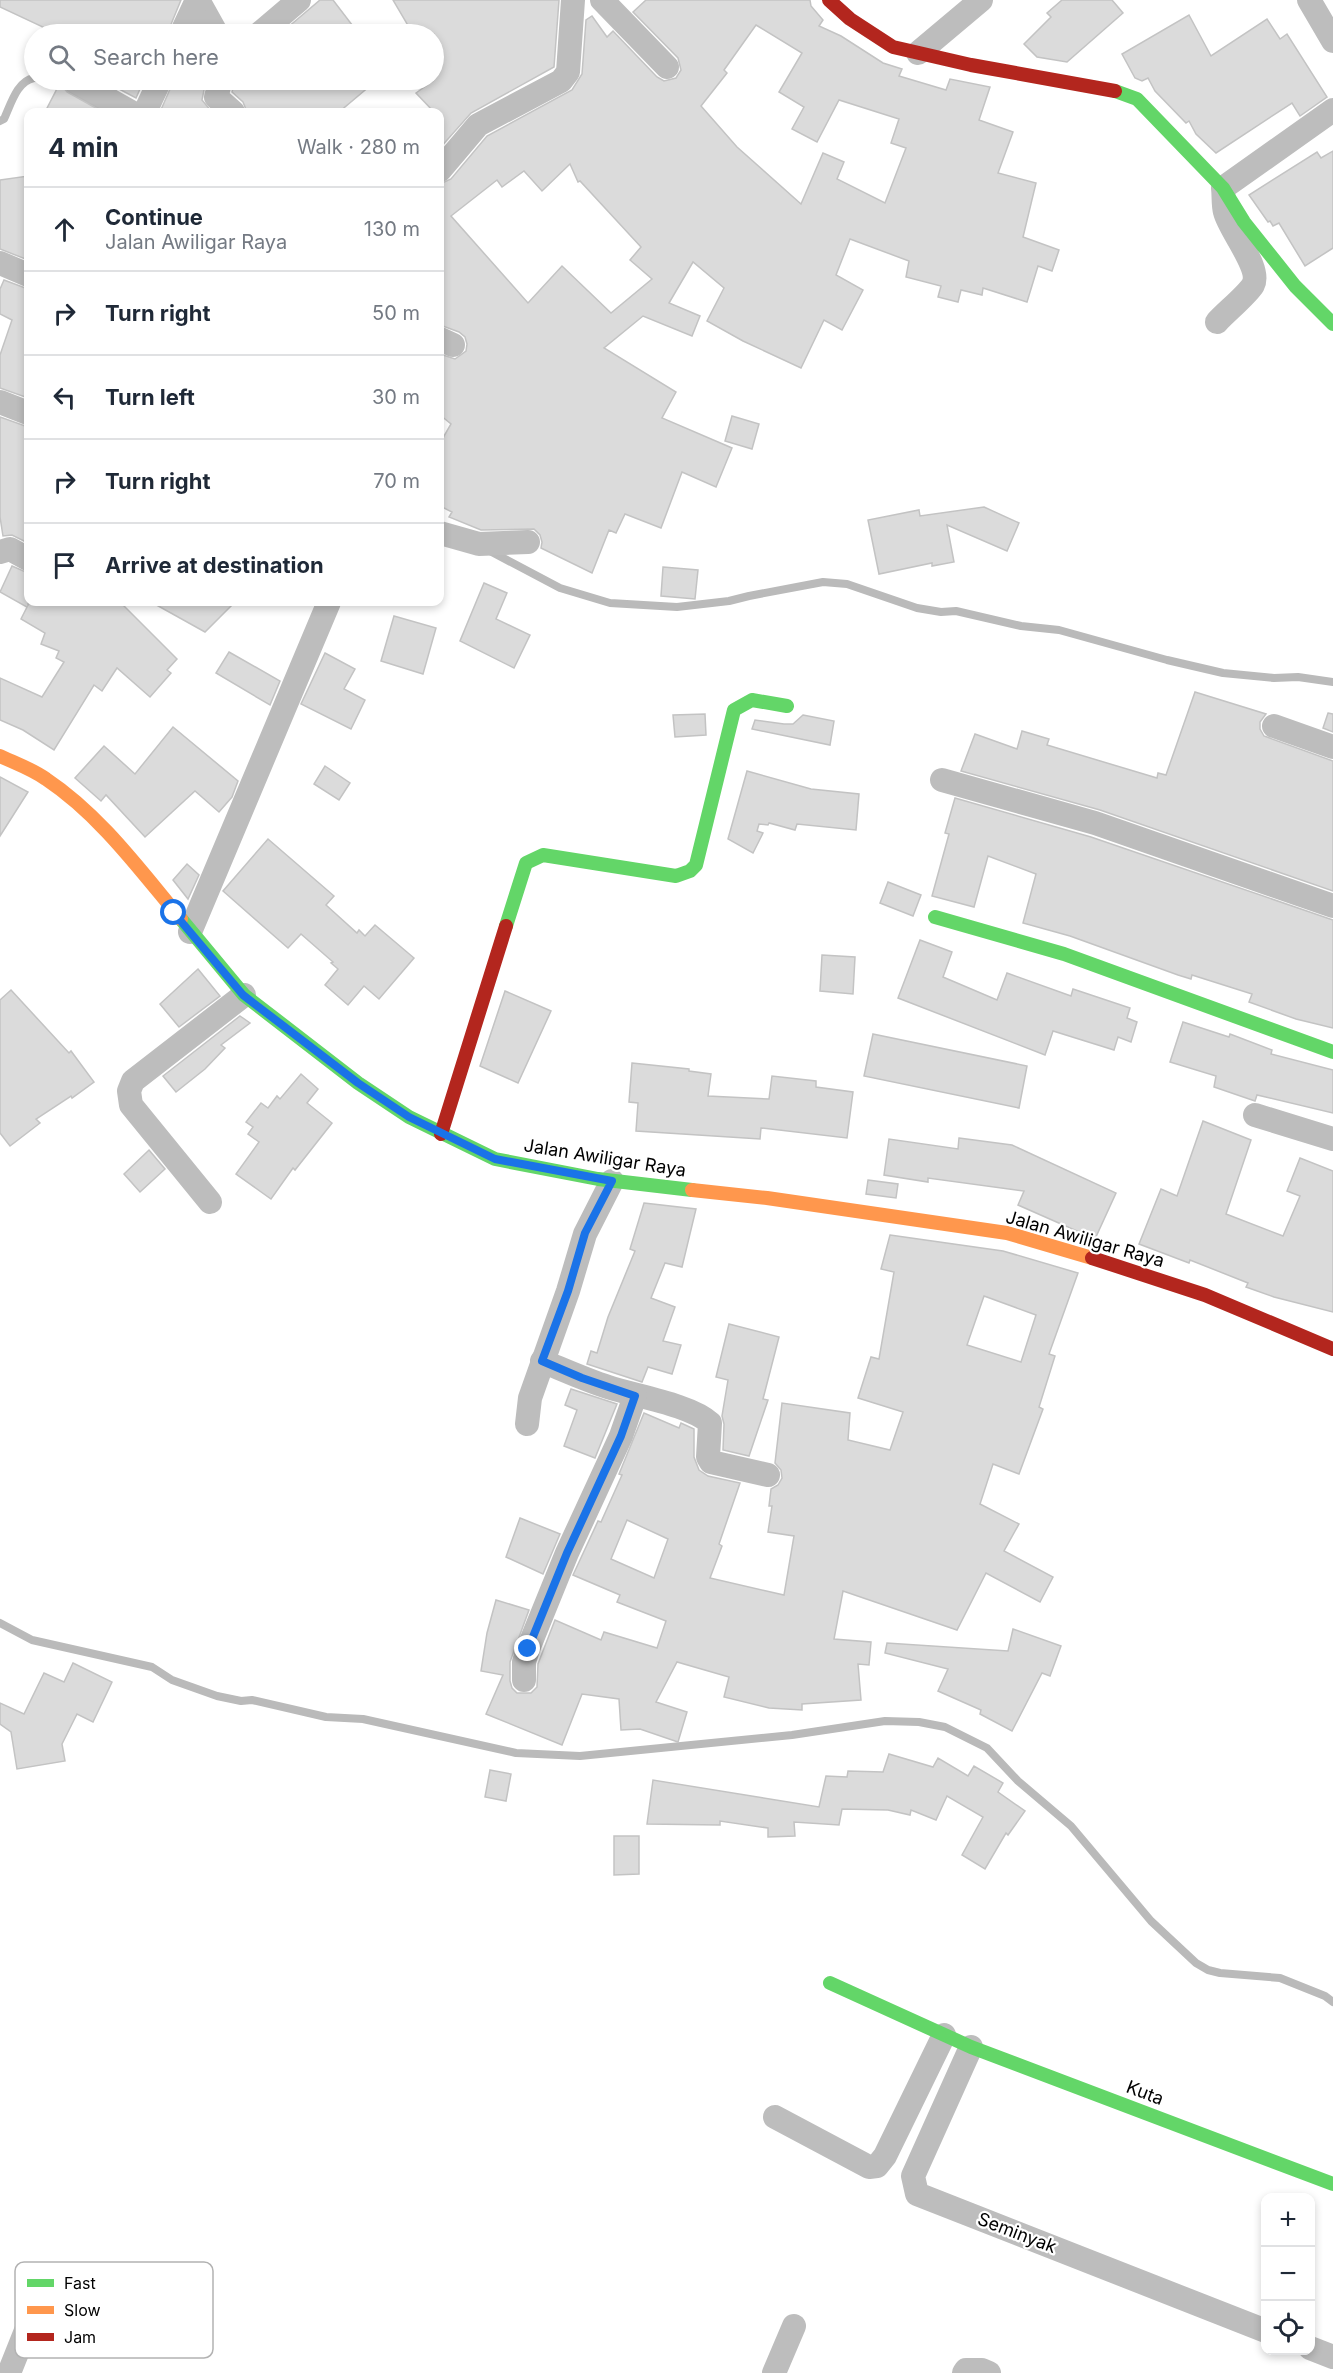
<!DOCTYPE html>
<html lang="en">
<head>
<meta charset="utf-8">
<style>
  :root { --surface:#fff; --page:#f2f2f3; --text:#1f2937; --muted:#747a83; --line:#e0e1e3 }
  body { margin:0; font-family:Inter,sans-serif; background:var(--page); color:var(--text) }
  .controls { position:absolute; right:18px; bottom:18px; display:grid; overflow:hidden; border-radius:12px; box-shadow:0 3px 9px #0003 }
  .controls button { width:54px; height:54px; display:grid; place-items:center; padding:0; border:0; border-bottom:2px solid var(--line); background:var(--surface); color:var(--text); font:30px sans-serif }
  .stop { position:absolute; width:18px; height:18px; margin:-14px; border:4px solid #1a73e8; border-radius:50%; background:#fff }
  .stop.end { background:#1a73e8; border-color:#fff; box-shadow:0 2px 6px #0008 }
  .list { margin:0; padding:0; list-style:none }
  h2 { display:flex; justify-content:space-between; align-items:center; height:78px; margin:0; padding:0 24px; font-size:26px }
  h2 small { font-size:20px; font-weight:400; color:var(--muted) }
  .list li { display:grid; grid-template-columns:39px 1fr auto; gap:18px; align-items:center; box-sizing:border-box; height:84px; padding:0 24px; border-top:2px solid var(--line) }
  .list b { display:block; font-size:22px; white-space:nowrap }
  .list p { margin:0; font-size:20px; white-space:nowrap; color:var(--muted) }
  .list em { font-size:20px; font-style:normal; color:var(--muted) }
  .icon { flex:none; width:33px; height:33px; fill:none; stroke:currentColor; stroke-width:2; stroke-linecap:round; stroke-linejoin:round }
  .map { position:relative; flex:none; width:1333px; height:2373px; overflow:hidden }
  .search { position:absolute; background:var(--surface); box-shadow:0 3px 9px #0003; left:24px; top:24px; width:420px; height:66px; display:flex; align-items:center; gap:15px; box-sizing:border-box; padding:0 21px; border-radius:33px; color:var(--muted); font-size:22px }
  .panel { position:absolute; background:var(--surface); box-shadow:0 3px 9px #0003; left:24px; top:108px; width:420px; height:498px; border-radius:12px }
  .map>svg:first-child { display:block }
  .lines { fill:none; stroke-linecap:round; stroke-linejoin:round }
  .stream { stroke:#bababa; stroke-width:8 }
  .building { fill:#dbdbdb; stroke:#c3c3c3; stroke-width:1.5; fill-rule:evenodd }
  .street { stroke:#bdbdbd; stroke-width:24 }
  .fast { stroke:#63d668; stroke-width:14 }
  .slow { stroke:#ff974d; stroke-width:14 }
  .jam { stroke:#b3261e; stroke-width:14 }
  .route { stroke:#1a73e8; stroke-width:8 }
  .labels { text-anchor:middle; stroke-width:4.5; stroke-linejoin:round; paint-order:stroke }
  .street-label { font-size:18px; fill:#000; stroke:#fff }
  .key { fill:#fff; stroke:#b2b2b2; stroke-width:1.5 }
  .key-label { font-size:16px; fill:#000 }
</style>
</head>
<body>
<div class="map">
<svg width="1333" height="2373" viewBox="0 0 1333 2373">
  <rect width="100%" height="100%" fill="#fff"/>
  <g class="lines">
    <!-- stream -->
    <g class="stream">
      <polyline points="49,80 105,112"/>
      <path d="M0 121 4 119C11 104 17 81 34 78"/>
      <polyline points="488,550 560,588 610,603 677,607 729,601 749,596 823,582 847,584 917,608 941,612 956,611 1021,626 1059,630 1167,660 1223,673 1274,678 1298,677 1333,682"/>
      <polyline points="0,1623 32,1640 152,1667 172,1680 217,1696 241,1701 252,1700 326,1717 363,1719 516,1753 580,1756 792,1735 885,1721 919,1722 945,1727 987,1748 1018,1781 1071,1826 1151,1921 1196,1963 1208,1970 1220,1973 1280,1978 1325,1996 1333,2002"/>
    </g>
  </g>
  <!-- building -->
  <g class="building">
    <polygon points="0,0 181,0 167,34 39,34 43,27 0,7"/>
    <polygon points="320,0 333,0 359,34 280,34"/>
    <polygon points="393,0 559,0 554,67 471,113 440,148 440,112 434,112 416,93 434,80 434,34 413,34"/>
    <path d="M646 0H810L811 6 823 20 819 26 841 36 883 63 902 69 899 76 946 90 950 79 990 87 979 120 1013 132 998 173 1036 183 1023 237 1059 250 1052 271 1038 266 1027 302 983 288 982 295 961 290 958 302 938 297 941 286 906 277 909 261 850 239 836 275 863 290 842 330 824 320 801 368 743 341 707 321 724 288 693 262 669 303 700 316 692 336 643 316 604 348 676 392 662 418 732 448 716 487 682 472 661 528 625 514 616 533 609 530 592 573 541 548 542 542 540 535 534 529 481 530 449 517 452 512 440 506V443L451 424 440 415V354L455 359 466 351 467 344 465 337 459 332 440 325V184L451 179 487 136 572 90 582 74 586 20 592 16 607 37 613 31 657 77 664 81 676 78 681 70 678 58 633 12ZM756 25 802 53 779 92 804 107 792 129 817 142 839 100 899 119 891 143 906 148 885 203 837 179 844 162 823 153 801 204 737 147 701 106 727 73 724 70ZM570 164 578 182 580 181 641 247 630 260 652 279 611 313 562 266 528 303 451 216 497 180 502 187 524 171 542 191Z"/>
    <polygon points="1062,0 1112,0 1123,13 1067,62 1037,57 1024,44 1051,17 1047,13"/>
    <polygon points="1189,15 1211,56 1267,19 1280,39 1287,34 1327,97 1300,116 1292,103 1216,153 1196,134 1189,121 1186,123 1155,91 1148,78 1142,81 1135,78 1122,54"/>
    <polygon points="102,80 144,80 136,98"/>
    <polygon points="174,80 206,80 202,100 212,112 160,112"/>
    <polygon points="235,80 377,80 339,112 247,112 243,102 232,92"/>
    <polygon points="60,83 67,92 103,112 45,112"/>
    <polygon points="1333,151 1333,248 1305,266 1279,223 1273,226 1270,221 1268,222 1249,195 1317,152 1321,158"/>
    <polygon points="28,176 28,260 0,249 0,180"/>
    <polygon points="4,280 28,289 28,398 0,388 0,355 12,320 0,314 0,289"/>
    <polygon points="732,416 759,424 752,449 725,441"/>
    <polygon points="0,417 28,427 28,543 12,535 3,536 0,517"/>
    <polygon points="984,507 1019,523 1007,551 947,525 954,562 932,566 932,563 879,574 868,520 919,510 920,516"/>
    <polygon points="12,566 28,573 28,605 30,602 120,602 177,659 167,670 171,673 150,697 117,668 102,691 94,685 54,750 23,730 0,720 0,678 42,697 64,662 56,658 59,651 41,644 45,633 21,619 27,607 0,592"/>
    <polygon points="663,567 698,570 695,599 661,596"/>
    <polygon points="484,583 507,593 496,619 530,635 514,668 460,641"/>
    <polygon points="151,602 235,602 205,632"/>
    <polygon points="394,616 436,628 423,674 381,661"/>
    <polygon points="229,652 280,681 270,705 216,673"/>
    <polygon points="325,653 355,669 344,689 365,700 351,729 301,704"/>
    <polygon points="1195,692 1266,714 1260,722 1260,729 1264,736 1333,761 1333,891 1100,810 961,771 975,734 1017,749 1022,731 1049,739 1047,745 1157,778 1158,773 1166,775"/>
    <polygon points="1328,713 1333,714 1333,732 1323,728"/>
    <polygon points="705,714 706,735 675,737 673,715"/>
    <polygon points="803,715 834,721 830,745 752,729 755,720 784,724 793,724"/>
    <polygon points="173,727 238,781 232,797 219,812 195,791 145,837 106,795 101,801 75,778 104,746 135,774"/>
    <polygon points="325,766 350,783 339,800 314,784"/>
    <polygon points="747,771 811,789 859,794 856,830 797,824 795,830 769,823 768,825 759,824 757,831 763,833 753,853 728,839"/>
    <polygon points="0,777 28,792 0,836"/>
    <polygon points="955,798 1091,837 1333,920 1333,1028 1296,1019 1249,1002 1252,994 1192,975 1191,979 1178,975 1070,936 1023,923 1036,874 988,856 974,907 932,896 949,834 945,833"/>
    <polygon points="268,839 334,896 326,905 357,933 359,930 365,936 375,925 414,958 379,999 364,986 348,1005 325,985 338,969 331,963 333,962 301,934 288,948 223,891"/>
    <polygon points="187,864 199,875 188,899 173,880"/>
    <polygon points="888,882 921,895 913,916 880,903"/>
    <polygon points="920,940 952,952 943,977 997,1000 1007,973 1071,996 1073,989 1130,1008 1127,1018 1137,1022 1131,1042 1118,1037 1114,1050 1053,1031 1045,1055 898,998"/>
    <polygon points="822,955 855,957 853,994 820,991"/>
    <polygon points="198,969 220,996 179,1027 160,1004"/>
    <polygon points="11,990 69,1053 71,1051 94,1082 72,1098 71,1096 36,1119 40,1123 10,1146 0,1133 0,1000"/>
    <polygon points="505,991 551,1011 518,1083 480,1066"/>
    <polygon points="240,1016 250,1023 221,1045 225,1048 205,1069 176,1092 163,1076"/>
    <polygon points="1183,1022 1229,1037 1230,1034 1272,1050 1271,1054 1333,1070 1333,1113 1257,1095 1255,1101 1214,1087 1216,1076 1170,1062"/>
    <polygon points="873,1034 1027,1066 1019,1108 864,1076"/>
    <polygon points="632,1063 689,1069 689,1071 711,1074 708,1096 769,1099 772,1076 816,1081 816,1087 853,1092 847,1138 761,1128 760,1139 636,1131 638,1103 629,1102"/>
    <polygon points="301,1074 318,1089 307,1103 332,1123 295,1170 293,1168 271,1199 236,1174 259,1142 248,1134 253,1127 246,1122 261,1103 268,1108 277,1096 280,1099"/>
    <polygon points="1203,1121 1251,1140 1226,1214 1283,1236 1300,1196 1287,1191 1300,1158 1333,1171 1333,1312 1274,1297 1246,1287 1248,1283 1190,1260 1189,1263 1139,1244 1161,1189 1177,1196"/>
    <polygon points="959,1138 1012,1145 1116,1193 1095,1239 1018,1205 1024,1191 928,1178 928,1182 884,1175 889,1139 958,1149"/>
    <polygon points="149,1150 165,1169 140,1192 124,1174"/>
    <polygon points="868,1180 898,1184 896,1198 866,1194"/>
    <polygon points="644,1203 696,1209 682,1267 665,1263 651,1298 675,1307 663,1341 681,1345 672,1374 648,1367 642,1382 587,1364 591,1351 597,1353 608,1317 635,1251 630,1249"/>
    <path d="M890 1235 1003 1251 1078 1273 1049 1354 1055 1356 1039 1407 1043 1409 1019 1474 993 1464 980 1504 1019 1524 1004 1551 1053 1577 1040 1602 986 1573 957 1630 843 1591 834 1639 871 1642 869 1665 858 1664 861 1700 802 1704V1710L769 1708 724 1697 729 1677 677 1662 656 1702 687 1712 678 1742 640 1729 621 1730 619 1699 582 1694 562 1745 486 1714 503 1675 481 1671 487 1633 496 1600 529 1610 510 1662V1681L512 1688 517 1693H531L537 1687 538 1664 555 1620 601 1640 604 1632 657 1648 666 1621 617 1602 620 1595 573 1575 598 1521 601 1522 622 1475 619 1474 644 1413 679 1428 681 1423 694 1429V1457L699 1470 708 1476 740 1483 719 1544 722 1546 710 1578 784 1595 794 1536 768 1532 772 1506H769L771 1489 778 1485 782 1478 781 1470 775 1463 782 1403 850 1413 848 1440 890 1450 903 1412 858 1398 871 1357 879 1359 894 1272 881 1269ZM984 1296 1036 1315 1021 1362 967 1345ZM627 1520 668 1539 654 1578 611 1559Z"/>
    <polygon points="729,1324 779,1337 763,1399 768,1400 749,1456 723,1450 724,1424 722,1416 728,1380 716,1377"/>
    <polygon points="571,1389 617,1404 595,1458 564,1446 577,1410 565,1405"/>
    <polygon points="520,1518 560,1534 543,1574 506,1557"/>
    <polygon points="1013,1629 1061,1646 1050,1676 1042,1673 1012,1731 980,1714 981,1710 938,1691 948,1669 885,1653 887,1643 1008,1651"/>
    <polygon points="73,1663 112,1682 93,1722 77,1714 62,1744 65,1761 17,1769 11,1732 0,1724 0,1703 24,1714 44,1673 64,1682"/>
    <polygon points="889,1754 933,1767 938,1758 968,1776 974,1766 1003,1783 998,1792 1025,1811 1008,1835 1006,1833 985,1869 962,1855 983,1817 947,1796 936,1820 911,1810 910,1815 888,1810 842,1809 839,1825 794,1822 795,1836 768,1837 768,1828 720,1821 720,1825 647,1824 653,1780 819,1807 826,1776 847,1777 848,1771 883,1772"/>
    <polygon points="490,1770 511,1774 506,1801 485,1797"/>
    <polygon points="614,1836 639,1836 639,1874 614,1875"/>
  </g>
  <g class="lines">
    <!-- street -->
    <g class="street">
      <polyline points="198,0 217,34"/>
      <polyline points="602,0 667,67"/>
      <polyline points="1309,0 1333,41"/>
      <polyline points="181,34 197,0"/>
      <polyline points="259,34 299,0"/>
      <polyline points="918,53 981,0"/>
      <polyline points="74,80 131,112"/>
      <polyline points="221,80 216,97 233,112"/>
      <polyline points="145,112 160,80"/>
      <polyline points="440,170 478,125 561,81 568,72 573,0"/>
      <polyline points="0,263 28,275"/>
      <path d="M1217 322C1225 313 1248 294 1253 285 1262 268 1229 230 1225 212 1223 204 1224 196 1223 188L1333 110"/>
      <polyline points="440,339 453,345"/>
      <polyline points="0,402 28,413"/>
      <polyline points="440,533 479,544 528,542"/>
      <polyline points="0,552 10,549 28,559"/>
      <polyline points="1274,726 1333,747"/>
      <polyline points="942,780 1095,823 1333,906"/>
      <polyline points="190,932 329,602"/>
      <polyline points="1255,1115 1333,1139"/>
      <polyline points="210,1202 131,1105 129,1091 133,1081 244,995"/>
      <path d="M542 1361C564 1370 586 1380 608 1387 635 1396 691 1405 710 1423L708 1457 711 1462 768 1475"/>
      <polyline points="527,1424 530,1398 568,1291 585,1234 612,1181"/>
      <polyline points="524,1680 524,1662 528,1649 567,1553 621,1436 635,1396"/>
      <polyline points="971,2047 913,2176 917,2194 1266,2331"/>
      <polyline points="775,2117 869,2167 877,2166 885,2156 944,2035"/>
      <polyline points="1310,2348 1333,2357"/>
      <polyline points="9,2373 35,2308"/>
      <polyline points="774,2373 794,2326"/>
      <polyline points="964,2373 966,2370 982,2370 989,2373"/>
    </g>
    <!-- fast -->
    <g class="fast">
      <polyline points="1115,91 1137,99 1223,188 1244,222 1295,286 1333,324"/>
      <polyline points="935,917 1064,954 1333,1052"/>
      <polyline points="181,919 244,995 358,1083 409,1117 495,1159 598,1179 692,1190"/>
      <polyline points="506,926 526,863 543,855 676,876 690,871 696,865 734,710 752,700 787,706"/>
      <polyline points="830,1983 971,2047 1333,2184"/>
    </g>
    <!-- slow -->
    <g class="slow">
      <path d="M0 756C15 763 32 769 46 779 100 815 140 870 181 919"/>
      <polyline points="692,1190 767,1198 1007,1233 1092,1258"/>
    </g>
    <!-- jam -->
    <g class="jam">
      <polyline points="829,0 850,19 893,47 971,65 1115,91"/>
      <polyline points="441,1134 506,926"/>
      <polyline points="1092,1258 1205,1295 1333,1349"/>
    </g>
  </g>
  <g class="lines">
    <!-- route -->
    <polyline class="route" points="174,913 243,995 358,1083 409,1117 495,1159 612,1181 585,1233 568,1291 542,1361 582,1378 635,1396 621,1436 567,1553 528,1649"/>
  </g>
  <g class="labels">
    <!-- street labels -->
    <g class="street-label">
      <text transform="translate(605 1158) rotate(9)" y="6">Jalan Awiligar Raya</text>
      <text transform="translate(1085 1239) rotate(16)" y="6">Jalan Awiligar Raya</text>
      <text transform="translate(1145 2093) rotate(21)" y="6">Kuta</text>
      <text transform="translate(1017 2233) rotate(21)" y="6">Seminyak</text>
    </g>
  </g>
  <!-- legend -->
  <rect x="15" y="2262" width="198" height="96" rx="9" class="key"/>
  <rect x="27" y="2279" width="27" height="8" fill="#63d668"/>
  <rect x="27" y="2306" width="27" height="8" fill="#ff974d"/>
  <rect x="27" y="2333" width="27" height="8" fill="#b3261e"/>
  <g class="key-label">
    <text x="64" y="2289">Fast</text>
    <text x="64" y="2316">Slow</text>
    <text x="64" y="2343">Jam</text>
  </g>
</svg>
<div class="controls">
<button>+</button>
<button>−</button>
<button><svg class="icon" aria-label="locate" viewBox="0 0 24 24"><circle cx="12" cy="12" r="6"/><path d="M12 2v4M12 18v4M2 12h4M18 12h4"/></svg></button>
</div>
<div class="stop" style="left:174px;top:913px"></div>
<div class="stop end" style="left:528px;top:1649px"></div>
<div class="search"><svg class="icon" aria-label="search" viewBox="0 0 24 24"><circle cx="10" cy="10" r="6"/><path d="M15 15l6 6"/></svg>Search here</div>
<section class="panel">
<h2>4 min<small>Walk · 280 m</small></h2>
<ul class="list">
<li><svg class="icon" aria-label="ahead" viewBox="0 0 24 24"><path d="M12 20V5M6 11l6-6 6 6"/></svg><div><b>Continue</b><p>Jalan Awiligar Raya</p></div><em>130 m</em></li>
<li><svg class="icon" aria-label="right" viewBox="0 0 24 24"><path d="M7 20v-9h11M14 6l5 5-5 5"/></svg><div><b>Turn right</b></div><em>50 m</em></li>
<li><svg class="icon" aria-label="left" viewBox="0 0 24 24"><path d="M17 20v-9H6M10 6l-5 5 5 5"/></svg><div><b>Turn left</b></div><em>30 m</em></li>
<li><svg class="icon" aria-label="right" viewBox="0 0 24 24"><path d="M7 20v-9h11M14 6l5 5-5 5"/></svg><div><b>Turn right</b></div><em>70 m</em></li>
<li><svg class="icon" aria-label="arrive" viewBox="0 0 24 24"><path d="M6 21V4h12l-3 4 3 4H6"/></svg><div><b>Arrive at destination</b></div></li>
</ul>
</section>
</div>
</body>
</html>
